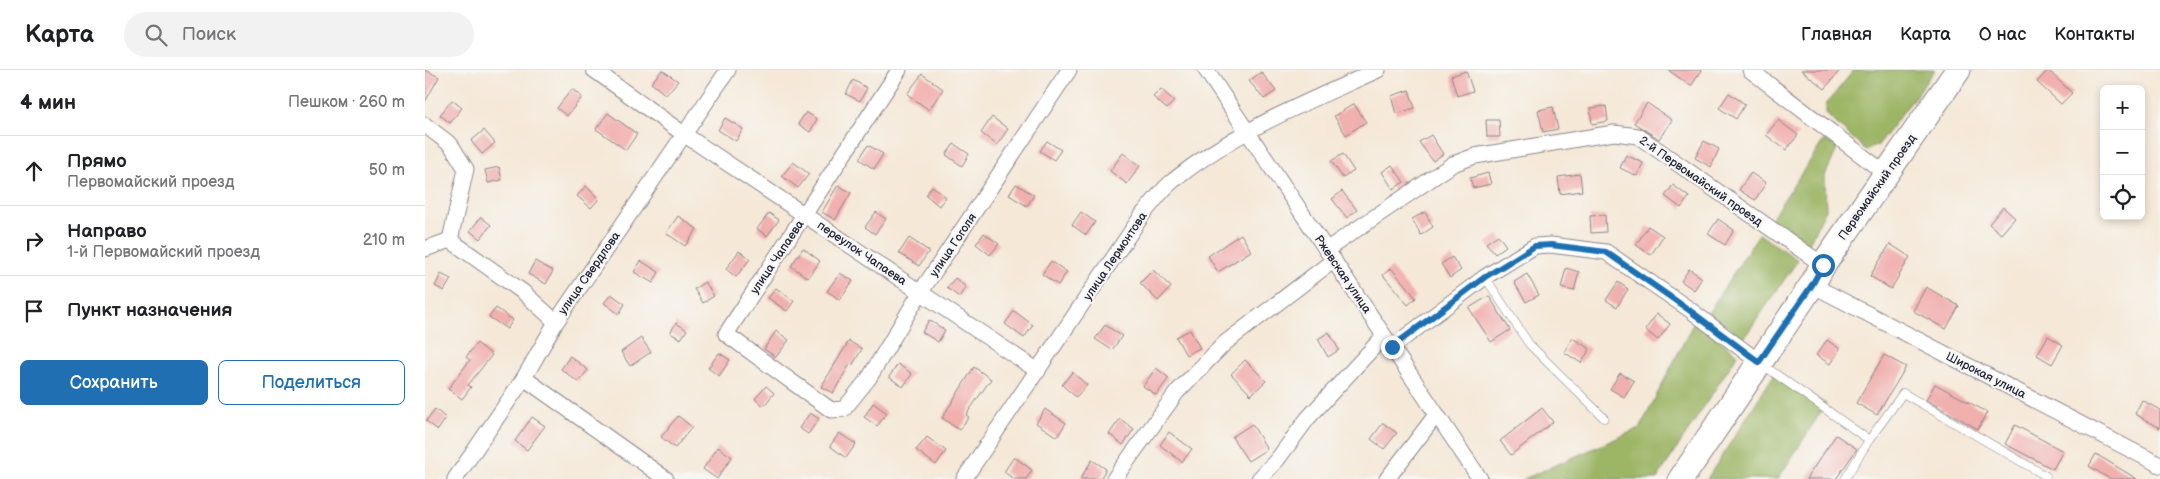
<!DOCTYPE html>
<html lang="ru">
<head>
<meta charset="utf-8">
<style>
  :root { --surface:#fff; --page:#f2f2f2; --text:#202124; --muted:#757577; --line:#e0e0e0; --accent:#1f6fb2 }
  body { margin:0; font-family:"Balsamiq Sans",sans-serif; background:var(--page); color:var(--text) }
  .controls { position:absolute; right:15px; top:15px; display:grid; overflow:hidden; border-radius:8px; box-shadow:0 2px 8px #0003 }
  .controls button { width:45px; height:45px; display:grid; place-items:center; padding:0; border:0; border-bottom:1px solid var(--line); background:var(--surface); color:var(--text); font:25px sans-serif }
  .stop { position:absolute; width:15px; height:15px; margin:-11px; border:4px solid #1f6fb2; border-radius:50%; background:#fff }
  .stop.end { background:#1f6fb2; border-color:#fff; box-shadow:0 1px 5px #0008 }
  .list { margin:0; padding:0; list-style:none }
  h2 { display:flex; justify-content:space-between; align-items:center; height:65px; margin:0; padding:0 20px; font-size:21px }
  h2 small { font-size:16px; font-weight:400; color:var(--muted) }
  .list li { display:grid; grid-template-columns:32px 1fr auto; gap:15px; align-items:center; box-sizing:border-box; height:70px; padding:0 20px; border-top:1px solid var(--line) }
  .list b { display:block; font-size:19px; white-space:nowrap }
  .list p { margin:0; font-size:16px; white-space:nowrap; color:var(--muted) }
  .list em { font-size:16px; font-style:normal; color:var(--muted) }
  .actions { display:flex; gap:10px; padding:15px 20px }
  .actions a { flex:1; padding:11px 0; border:1px solid var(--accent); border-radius:8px; text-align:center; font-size:18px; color:var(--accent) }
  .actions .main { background:var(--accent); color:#fff }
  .icon { flex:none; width:28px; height:28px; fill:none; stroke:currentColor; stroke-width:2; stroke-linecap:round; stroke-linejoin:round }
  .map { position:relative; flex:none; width:1735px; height:409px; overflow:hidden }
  header { display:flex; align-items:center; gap:30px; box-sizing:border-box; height:70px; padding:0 25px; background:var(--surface); border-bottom:1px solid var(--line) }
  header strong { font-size:24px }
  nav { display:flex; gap:28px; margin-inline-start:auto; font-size:18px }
  .search { width:350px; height:45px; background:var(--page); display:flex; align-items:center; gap:12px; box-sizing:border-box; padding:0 18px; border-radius:28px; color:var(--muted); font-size:19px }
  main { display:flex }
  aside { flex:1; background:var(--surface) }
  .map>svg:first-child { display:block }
  .forest { fill:#9db666; stroke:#606c50 }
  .building { fill:#f1afae }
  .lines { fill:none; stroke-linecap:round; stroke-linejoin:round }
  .service-casing { stroke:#8c8589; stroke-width:9 }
  .minor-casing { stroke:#8c8589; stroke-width:17 }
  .primary-casing { stroke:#8c8589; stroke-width:27 }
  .service { stroke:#fff; stroke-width:8 }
  .minor { stroke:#fff; stroke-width:15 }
  .primary { stroke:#fff; stroke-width:25 }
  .route { stroke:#1f6fb2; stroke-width:6 }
  .labels { text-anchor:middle; stroke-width:4.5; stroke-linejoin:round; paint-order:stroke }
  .street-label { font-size:12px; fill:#22223b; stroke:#f6f6f2 }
</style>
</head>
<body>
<header>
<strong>Карта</strong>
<div class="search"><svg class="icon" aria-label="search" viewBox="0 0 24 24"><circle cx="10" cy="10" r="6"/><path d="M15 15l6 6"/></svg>Поиск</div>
<nav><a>Главная</a><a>Карта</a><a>О нас</a><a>Контакты</a></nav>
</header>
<main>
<aside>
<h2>4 мин<small>Пешком · 260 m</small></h2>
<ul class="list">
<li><svg class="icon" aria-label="ahead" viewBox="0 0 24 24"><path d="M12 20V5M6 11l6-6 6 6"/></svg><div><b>Прямо</b><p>Первомайский проезд</p></div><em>50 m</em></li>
<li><svg class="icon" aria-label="right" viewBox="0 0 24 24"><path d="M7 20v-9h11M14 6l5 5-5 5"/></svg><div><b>Направо</b><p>1-й Первомайский проезд</p></div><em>210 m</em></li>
<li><svg class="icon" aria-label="arrive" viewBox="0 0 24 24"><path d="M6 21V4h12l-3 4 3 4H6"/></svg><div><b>Пункт назначения</b></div></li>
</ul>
<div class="actions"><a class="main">Сохранить</a><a>Поделиться</a></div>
</aside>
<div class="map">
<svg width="1735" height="409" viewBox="0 0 1735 409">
  <rect width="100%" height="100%" fill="#f6f6f2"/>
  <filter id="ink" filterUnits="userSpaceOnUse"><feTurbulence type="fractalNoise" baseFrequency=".02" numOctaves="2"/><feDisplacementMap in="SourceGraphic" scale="10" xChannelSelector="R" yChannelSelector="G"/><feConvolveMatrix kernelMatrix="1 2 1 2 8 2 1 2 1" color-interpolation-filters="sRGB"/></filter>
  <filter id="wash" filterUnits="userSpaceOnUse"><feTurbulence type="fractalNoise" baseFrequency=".0096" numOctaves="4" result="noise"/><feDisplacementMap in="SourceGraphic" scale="20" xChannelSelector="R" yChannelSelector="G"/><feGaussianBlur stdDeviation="1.12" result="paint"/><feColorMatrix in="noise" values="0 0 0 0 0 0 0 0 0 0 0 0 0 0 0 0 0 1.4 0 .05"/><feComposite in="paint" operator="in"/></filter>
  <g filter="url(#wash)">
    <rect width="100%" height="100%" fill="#f5e8d7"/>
    <!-- forest -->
    <g class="forest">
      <polygon points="1429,0 1510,0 1453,75 1441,80 1401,44 1401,34"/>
      <polygon points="1399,70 1413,77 1400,106 1401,139 1382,177 1345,150"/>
      <polygon points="1334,164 1373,190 1319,268 1283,243"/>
      <polygon points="1269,252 1313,284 1232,409 1099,409 1215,358"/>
      <polygon points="1350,303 1401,334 1353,409 1282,409"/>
    </g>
    <g id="blocks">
      <!-- building -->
      <g class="building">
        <polygon points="0,0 14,7 0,32"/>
        <polygon points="237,0 253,11 241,25 226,13"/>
        <polygon points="1243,0 1277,0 1266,16"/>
        <polygon points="1376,0 1415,0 1400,19"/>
        <polygon points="1623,0 1647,23 1636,34 1612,12"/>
        <polygon points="1041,1 1048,21 1032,26 1026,6"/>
        <polygon points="836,2 851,21 839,29 824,11"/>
        <polygon points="497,4 518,19 504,40 482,24"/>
        <polygon points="428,10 442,18 435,31 421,24"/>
        <polygon points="147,19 157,27 142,46 132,38"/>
        <polygon points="736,19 749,31 742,39 728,27"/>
        <polygon points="984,20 990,38 971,44 966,26"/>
        <polygon points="1304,23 1320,34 1311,49 1294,38"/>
        <polygon points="27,30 37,38 25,53 15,45"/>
        <polygon points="1222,33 1247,50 1234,69 1209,53"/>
        <polygon points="929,34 941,52 921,65 909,46"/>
        <polygon points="1181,36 1183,51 1167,54 1165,38"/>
        <polygon points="1128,37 1133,59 1118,62 1113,40"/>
        <polygon points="381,42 392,49 385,62 373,54"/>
        <polygon points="183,43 212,64 201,80 171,59"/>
        <polygon points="567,47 583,59 572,75 556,63"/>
        <polygon points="300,48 318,59 311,71 293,60"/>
        <polygon points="1061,50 1074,50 1075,67 1062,67"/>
        <polygon points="1353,50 1373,65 1361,80 1341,65"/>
        <polygon points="59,60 70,73 57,84 46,71"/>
        <polygon points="1006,65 1018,84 1008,91 994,72"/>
        <polygon points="622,71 636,80 629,90 615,81"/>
        <polygon points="1279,71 1294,79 1286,97 1270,88"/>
        <polygon points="529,74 544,84 537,96 521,85"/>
        <polygon points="443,75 458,84 449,99 434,89"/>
        <polygon points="698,83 715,96 702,114 685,101"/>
        <polygon points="918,84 929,101 918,108 906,91"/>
        <polygon points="1201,85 1218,93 1212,106 1195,98"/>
        <polygon points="368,92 384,104 373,118 357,106"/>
        <polygon points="967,95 979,112 968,119 957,102"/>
        <polygon points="74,97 77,110 63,113 60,100"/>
        <polygon points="1063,103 1066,114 1048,118 1045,108"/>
        <polygon points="1326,103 1341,113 1330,130 1314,120"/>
        <polygon points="1155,104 1157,121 1135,124 1133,107"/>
        <polygon points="591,114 609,125 602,136 584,125"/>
        <polygon points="413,115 426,123 410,150 397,142"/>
        <polygon points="1248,115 1264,127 1256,138 1240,126"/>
        <polygon points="161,116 174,129 166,138 152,126"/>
        <polygon points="507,116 521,127 514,136 501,125"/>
        <polygon points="917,121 932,140 922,148 907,129"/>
        <polygon points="1578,137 1590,148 1576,164 1564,154"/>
        <polygon points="451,142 461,149 450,164 440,157"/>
        <polygon points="656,142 670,152 661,165 647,155"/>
        <polygon points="1000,142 1008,157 996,165 987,149"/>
        <polygon points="344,143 354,150 342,166 332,159"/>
        <polygon points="1180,145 1181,162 1166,163 1165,146"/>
        <polygon points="253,146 272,159 260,176 241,163"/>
        <polygon points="56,147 66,155 55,169 45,161"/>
        <polygon points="1293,149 1309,160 1300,175 1283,164"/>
        <polygon points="1223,156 1238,166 1226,185 1211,175"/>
        <polygon points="559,163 574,174 565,185 551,174"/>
        <polygon points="816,164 826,181 793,202 783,186"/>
        <polygon points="1073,165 1081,176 1070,184 1061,173"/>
        <polygon points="484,168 504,181 494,196 474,183"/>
        <polygon points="1465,174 1485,187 1466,219 1445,206"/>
        <polygon points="378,178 395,191 383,208 366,196"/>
        <polygon points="314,181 325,189 311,207 301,199"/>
        <polygon points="1027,187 1036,200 1025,208 1016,194"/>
        <polygon points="110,191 128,201 121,214 103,204"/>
        <polygon points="216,191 234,202 228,213 209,202"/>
        <polygon points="626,191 642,202 633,215 617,204"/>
        <polygon points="966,198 991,228 983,235 958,205"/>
        <polygon points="1141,198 1154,202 1149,221 1136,218"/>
        <polygon points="1264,199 1277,208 1269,220 1256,211"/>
        <polygon points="728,200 746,217 733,231 715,213"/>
        <polygon points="415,203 428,211 415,230 402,221"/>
        <polygon points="16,204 26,209 19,221 10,216"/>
        <polygon points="1102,204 1114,225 1101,232 1089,212"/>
        <polygon points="530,208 541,217 534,227 522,218"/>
        <polygon points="280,212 289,226 278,233 269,219"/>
        <polygon points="1193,212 1203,219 1192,237 1181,230"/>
        <polygon points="1501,217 1534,236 1521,259 1488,241"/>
        <polygon points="351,218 369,231 362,241 343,228"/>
        <polygon points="186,224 200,234 194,244 179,233"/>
        <polygon points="1064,226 1085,260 1066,272 1044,238"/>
        <polygon points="71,238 88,250 82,259 64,247"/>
        <polygon points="589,241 608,255 599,268 580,254"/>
        <polygon points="1232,244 1245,254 1233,270 1220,260"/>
        <polygon points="504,250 520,260 513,272 497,262"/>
        <polygon points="251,253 262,260 256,269 245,263"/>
        <polygon points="680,255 697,266 687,280 670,269"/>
        <polygon points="765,260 775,278 761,285 751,267"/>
        <polygon points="351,261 364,270 351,287 339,279"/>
        <polygon points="904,262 914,280 903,287 893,269"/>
        <polygon points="1623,266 1638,275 1627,294 1612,285"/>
        <polygon points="216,268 226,282 205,296 196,282"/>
        <polygon points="1147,268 1165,279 1156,293 1139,282"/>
        <polygon points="1402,270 1415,279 1405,294 1391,285"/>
        <polygon points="424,271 437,279 427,296 425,294 408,323 396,317"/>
        <polygon points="52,273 67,285 43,315 46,317 37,329 23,319 45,290 41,287"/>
        <polygon points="294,283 305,290 294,306 283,298"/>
        <polygon points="1459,285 1481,297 1452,345 1431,333"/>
        <polygon points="145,286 163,300 153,312 136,299"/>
        <polygon points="820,290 841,311 826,325 806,304"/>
        <polygon points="473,294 487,304 478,317 464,307"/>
        <polygon points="549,297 566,309 541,345 544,347 534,360 517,348"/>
        <polygon points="731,298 744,308 731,325 718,316"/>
        <polygon points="647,302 662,315 651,327 637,315"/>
        <polygon points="1195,303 1209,311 1199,327 1185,319"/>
        <polygon points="1510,314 1562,342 1553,359 1501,330"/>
        <polygon points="341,316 349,323 339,336 330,329"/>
        <polygon points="1717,330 1735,340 1735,358 1710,344"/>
        <polygon points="448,333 462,343 452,356 439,347"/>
        <polygon points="1117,338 1128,352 1086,385 1075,371"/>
        <polygon points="10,339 21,348 13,360 1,351"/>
        <polygon points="620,339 641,353 632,367 611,353"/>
        <polygon points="385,343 394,349 383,364 374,358"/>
        <polygon points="253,346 267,357 250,378 236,367"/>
        <polygon points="107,347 120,356 102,380 90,371"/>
        <polygon points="695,349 709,359 698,375 684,364"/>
        <polygon points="958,353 972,363 959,379 946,369"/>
        <polygon points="827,354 842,379 823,391 807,367"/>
        <polygon points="1590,355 1638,381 1628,399 1580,374"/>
        <polygon points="744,362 767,379 757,392 735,375"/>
        <polygon points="414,363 431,374 421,388 405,376"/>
        <polygon points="1411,365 1432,379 1411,409 1381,409"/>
        <polygon points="502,367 521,381 511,395 491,380"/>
        <polygon points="293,377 307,387 292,409 278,399"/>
        <polygon points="1671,384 1712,409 1685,409 1664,396"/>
        <polygon points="589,387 607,400 601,409 589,409 579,402"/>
        <polygon points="667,390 681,399 675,409 655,409"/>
      </g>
    </g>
  </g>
  <g filter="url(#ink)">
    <use href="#blocks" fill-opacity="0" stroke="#8c8589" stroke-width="1"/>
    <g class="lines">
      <defs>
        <g id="service">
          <polyline points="1060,207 1104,274 1179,348"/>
          <polyline points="1338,295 1444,370"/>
          <polyline points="1420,409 1444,370 1478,323 1621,406"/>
        </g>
        <g id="minor">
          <polyline points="169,0 260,65 613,301"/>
          <polyline points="474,0 301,264 406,340 419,339 444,308 495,223 644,0"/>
          <polyline points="781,0 1055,409"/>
          <polyline points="1325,0 1461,104"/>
          <polyline points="0,55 26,75 41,99 25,170"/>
          <polyline points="0,179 25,170 98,222 131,252"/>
          <polyline points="901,180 1028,94 1050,86 1189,63 1213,66 1398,195"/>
          <polyline points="1387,215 1735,395"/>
          <polyline points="967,277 1060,207 1110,176 1126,175 1181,182 1264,239 1334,292"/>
          <polyline points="99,308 241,409"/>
          <polyline points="30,409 99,308 131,252 303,0"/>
          <path d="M539 409 718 144C728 133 737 119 749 110 810 61 882 32 953 0"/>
          <polyline points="689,409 752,322 800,273 909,190"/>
          <polyline points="834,409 852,390 883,348 959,266"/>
          <polyline points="962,409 1011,345"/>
        </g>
        <polyline id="primary" points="1256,409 1387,215 1398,195 1533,0"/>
      </defs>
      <!-- service casing -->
      <use href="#service" class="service-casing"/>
      <!-- minor casing -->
      <use href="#minor" class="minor-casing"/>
      <!-- primary casing -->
      <use href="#primary" class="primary-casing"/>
      <!-- service -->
      <use href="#service" class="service"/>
      <!-- minor -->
      <use href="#minor" class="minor"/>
      <!-- primary -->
      <use href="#primary" class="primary"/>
    </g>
  </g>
  <g class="lines" filter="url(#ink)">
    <!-- route -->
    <polyline class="route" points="967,277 1060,207 1110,176 1126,175 1181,182 1264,240 1334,292 1387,215 1398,195"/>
  </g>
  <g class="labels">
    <!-- street labels -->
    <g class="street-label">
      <text transform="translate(1276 111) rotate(35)" y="4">2-й Первомайский проезд</text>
      <text transform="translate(1452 117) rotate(-55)" y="4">Первомайский проезд</text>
      <text transform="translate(528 175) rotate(-56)" y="4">улица Гоголя</text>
      <text transform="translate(437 183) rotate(34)" y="4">переулок Чапаева</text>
      <text transform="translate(690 186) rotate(-56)" y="4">улица Лермонтова</text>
      <text transform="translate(352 187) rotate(-56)" y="4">улица Чапаева</text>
      <text transform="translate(164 203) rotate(-55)" y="4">улица Свердлова</text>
      <text transform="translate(918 204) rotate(56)" y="4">Ржевская улица</text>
      <text transform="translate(1561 305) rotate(27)" y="4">Широкая улица</text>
    </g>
  </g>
</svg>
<div class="controls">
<button>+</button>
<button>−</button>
<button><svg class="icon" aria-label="locate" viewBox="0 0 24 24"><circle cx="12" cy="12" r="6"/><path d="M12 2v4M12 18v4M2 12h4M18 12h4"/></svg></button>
</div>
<div class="stop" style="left:1398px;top:195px"></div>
<div class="stop end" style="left:967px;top:277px"></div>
</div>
</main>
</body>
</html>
